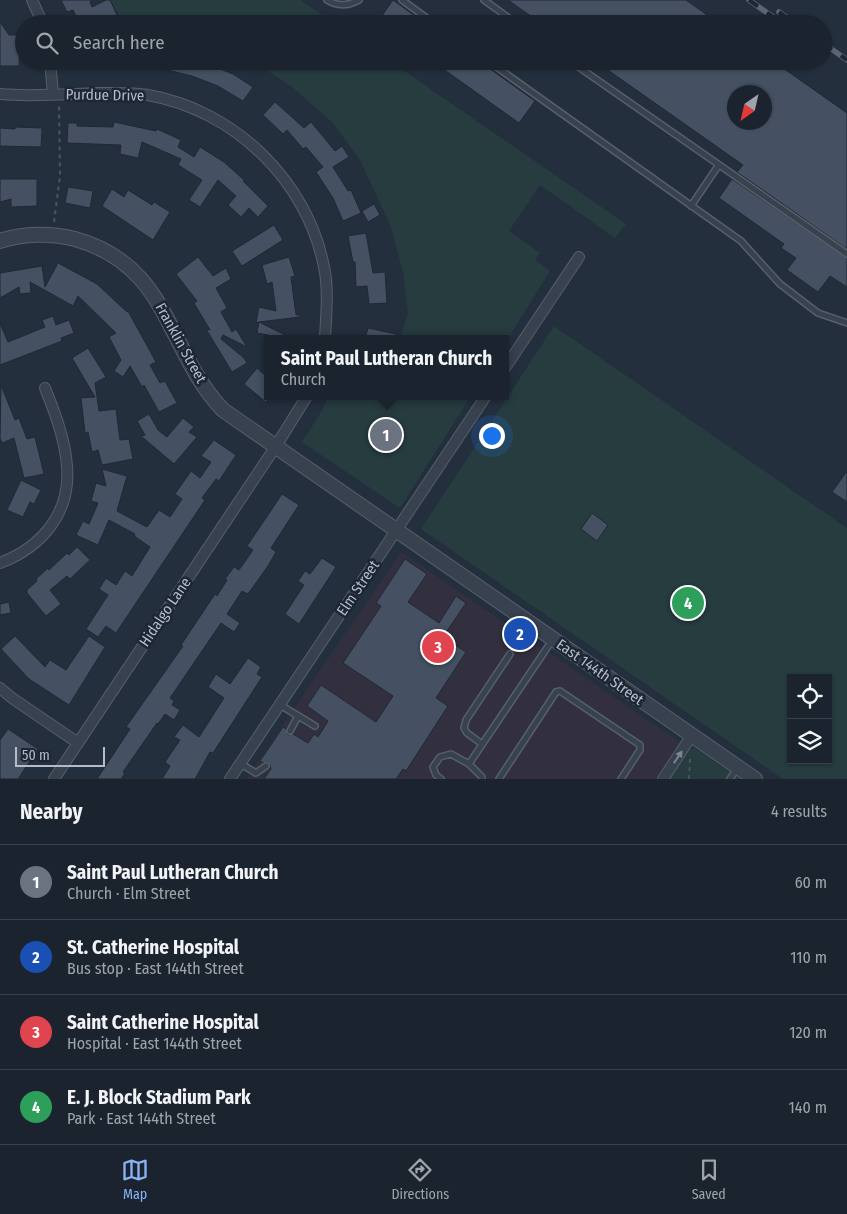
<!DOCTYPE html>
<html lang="en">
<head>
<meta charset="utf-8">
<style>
  :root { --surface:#1b232e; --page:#242b36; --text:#f1f3f6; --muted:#a0a4aa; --line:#39404a; --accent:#8ab4f8 }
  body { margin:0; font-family:"Fira Sans Condensed",sans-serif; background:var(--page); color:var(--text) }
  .controls { position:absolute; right:15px; bottom:15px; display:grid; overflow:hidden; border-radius:0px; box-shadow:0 1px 4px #0004 }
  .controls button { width:45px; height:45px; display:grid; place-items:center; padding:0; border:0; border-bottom:1px solid var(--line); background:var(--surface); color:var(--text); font:25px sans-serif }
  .compass { position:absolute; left:727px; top:85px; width:45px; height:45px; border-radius:50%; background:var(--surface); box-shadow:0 1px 4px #0004; rotate:214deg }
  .scale { position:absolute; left:15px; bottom:12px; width:90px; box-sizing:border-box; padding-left:5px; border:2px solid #b4bcc9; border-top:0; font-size:14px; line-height:18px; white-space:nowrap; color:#b4bcc9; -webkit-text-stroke:4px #1d2633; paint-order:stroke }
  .you { position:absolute; left:491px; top:435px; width:18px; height:18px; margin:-12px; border:4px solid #fff; border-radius:50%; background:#1a73e8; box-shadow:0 0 0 8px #1a73e833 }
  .badge { display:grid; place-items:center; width:32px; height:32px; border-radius:50%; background:var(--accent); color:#fff; font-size:16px; font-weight:700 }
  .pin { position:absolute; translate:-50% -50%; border:2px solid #fff; box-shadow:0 1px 5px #0006 }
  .popup { position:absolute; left:264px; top:335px; width:245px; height:65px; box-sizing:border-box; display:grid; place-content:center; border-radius:0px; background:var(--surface); filter:drop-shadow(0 1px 4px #0005); font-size:16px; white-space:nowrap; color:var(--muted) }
  .popup b { font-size:19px; color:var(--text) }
  .popup::after { content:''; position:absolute; left:50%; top:100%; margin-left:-10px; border:10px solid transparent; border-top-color:var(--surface) }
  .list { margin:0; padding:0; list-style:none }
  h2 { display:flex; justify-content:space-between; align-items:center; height:65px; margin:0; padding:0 20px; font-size:21px }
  h2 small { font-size:16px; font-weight:400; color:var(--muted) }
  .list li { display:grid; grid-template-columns:32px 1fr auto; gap:15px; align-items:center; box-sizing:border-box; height:75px; padding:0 20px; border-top:1px solid var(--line) }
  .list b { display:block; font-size:19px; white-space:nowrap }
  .list p { margin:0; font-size:16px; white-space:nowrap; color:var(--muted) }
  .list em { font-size:16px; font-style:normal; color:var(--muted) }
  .icon { flex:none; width:28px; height:28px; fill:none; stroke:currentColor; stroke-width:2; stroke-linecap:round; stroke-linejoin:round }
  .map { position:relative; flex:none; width:847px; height:779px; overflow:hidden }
  .search { position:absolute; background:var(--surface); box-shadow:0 1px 4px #0004; left:15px; right:15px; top:15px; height:55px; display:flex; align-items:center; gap:12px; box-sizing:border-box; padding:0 18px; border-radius:28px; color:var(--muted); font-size:19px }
  .sheet { height:365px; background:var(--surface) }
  nav { display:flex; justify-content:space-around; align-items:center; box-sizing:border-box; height:70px; border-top:1px solid var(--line); background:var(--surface); font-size:14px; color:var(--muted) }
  nav a { display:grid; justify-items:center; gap:2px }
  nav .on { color:var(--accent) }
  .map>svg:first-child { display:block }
  .medical { fill:#32303f }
  .green { fill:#263c3f; fill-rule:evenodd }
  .building { fill:#455162; stroke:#1f2835; fill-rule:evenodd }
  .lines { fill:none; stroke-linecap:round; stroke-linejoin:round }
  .service-casing { stroke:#565f6c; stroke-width:8 }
  .minor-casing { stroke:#565f6c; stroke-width:12 }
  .tertiary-casing { stroke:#565f6c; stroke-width:16 }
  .path { stroke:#44595c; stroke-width:2; stroke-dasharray:4 4; stroke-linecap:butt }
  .service { stroke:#38414e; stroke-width:5 }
  .minor { stroke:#38414e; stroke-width:10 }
  .tertiary { stroke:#38414e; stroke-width:14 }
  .rail-casing { stroke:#5a6575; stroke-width:5.5 }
  .rail { stroke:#1d2633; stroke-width:4; stroke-dasharray:11; stroke-linecap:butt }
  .oneway { fill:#7c8592 }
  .labels { text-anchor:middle; stroke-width:5; stroke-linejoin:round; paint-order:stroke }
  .street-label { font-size:15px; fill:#b4bcc9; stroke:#1d2633 }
</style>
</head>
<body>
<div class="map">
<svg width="847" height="779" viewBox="0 0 847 779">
  <rect width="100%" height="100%" fill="#242f3e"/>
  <!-- medical -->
  <polygon class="medical" points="401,552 680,742 655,779 246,779"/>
  <!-- green -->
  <g class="green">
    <polygon points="110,0 301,0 335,24 172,24 120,17"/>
    <polygon points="252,61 390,61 626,224 615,238 540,185 509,231 540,253 535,260 550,271 505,343 505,339 400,339 408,313 403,272 391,227 361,162 333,123 291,86"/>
    <path d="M554 326 847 528V779H783L421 529ZM791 678H828V760H791Z"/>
    <polygon points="329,396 471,396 400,508 302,442 320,414"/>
    <polygon points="695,748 698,750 740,779 669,779 688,750"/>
  </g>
  <!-- building -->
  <g class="building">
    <polygon points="61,0 93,0 90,2 92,7 106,0 110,0 117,15 101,23 97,16 80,24 73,10 67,12"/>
    <polygon points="393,0 426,24 376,24"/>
    <polygon points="508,0 686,0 720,24 542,24"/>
    <polygon points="0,22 9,35 20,35 19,66 0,66"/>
    <polygon points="148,61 199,61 233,74 253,87 243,101 218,86 192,76 147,65"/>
    <polygon points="432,61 479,61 535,101 519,123"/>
    <path d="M595 61H773L847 113V249L737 172 743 165ZM734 92H764V122H734Z"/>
    <polygon points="275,102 304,128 311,122 335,151 342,146 349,157 333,167 348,191 351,190 361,213 343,221 333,198 316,172 323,167 306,147 303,149 287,130 283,134 263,115"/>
    <polygon points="114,122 156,131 157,129 181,140 178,147 194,157 200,147 224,162 244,180 243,181 268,206 258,217 249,208 241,217 228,205 236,196 218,180 200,207 189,200 202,180 178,165 181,159 142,142 138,158 120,154 121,145 67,143 68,123 77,123 77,126 113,127"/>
    <polygon points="15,127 42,128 41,147 0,146 0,128 15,129"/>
    <polygon points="0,179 37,179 37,206 11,207 11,199 0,202"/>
    <polygon points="732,179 847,258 847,287 830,276 818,292 787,270 796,258 781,248 784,244 719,198"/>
    <polygon points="68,187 93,191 90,208 65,203"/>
    <polygon points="112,189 124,197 128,190 152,205 154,202 170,212 153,240 102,206"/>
    <polygon points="374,204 380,215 368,222 362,211"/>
    <polygon points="274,225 283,240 242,266 232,251"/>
    <polygon points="366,233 373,273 385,272 387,303 369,304 367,286 356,287 355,262 353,262 348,236"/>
    <polygon points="198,257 213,276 226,268 231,279 216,288 227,308 221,312 232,332 236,329 247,347 223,335 221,339 244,358 247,363 232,372 206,329 210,330 194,303 197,301 176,274"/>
    <polygon points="289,257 295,276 291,277 296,315 300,315 300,317 259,322 285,335 284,338 257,333 259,322 256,323 259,307 276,311 272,282 267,284 262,265"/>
    <polygon points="58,263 97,284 127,312 128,311 156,362 150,365 160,383 165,381 177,403 159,412 144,385 142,387 130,366 123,377 114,371 121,360 109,337 116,333 78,296 73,306 30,282 31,293 20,294 19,287 0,298 0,273 42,266 45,287"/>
    <polygon points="53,316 56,325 69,320 74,333 61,338 62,341 0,365 0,323 8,342 45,327 42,320"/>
    <polygon points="368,328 396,334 396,339 365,339"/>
    <polygon points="88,348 106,377 95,383 99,411 116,409 120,440 129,439 133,459 102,465 98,450 92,452 88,432 85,433 81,398 95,397 72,358"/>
    <polygon points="257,368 267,377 267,403 244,384"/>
    <polygon points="1,385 15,420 19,418 27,439 35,437 44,474 24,478 14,438 2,443 0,438"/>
    <polygon points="149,414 158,430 167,437 183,418 194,427 189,432 197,437 174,464 141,436 145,435 137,421"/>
    <polygon points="214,440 236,455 219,481 216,479 202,498 205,500 116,633 106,626 98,637 86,629 108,595 99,589 106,578 116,585 125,571 132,576 150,547 134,536 135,534 109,520 98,545 76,535 83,521 89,524 98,503 91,501 96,483 106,486 102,469 127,476 117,511 147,527 159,510 170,517 182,499 175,494 191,471 200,478 211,462 201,456"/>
    <polygon points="847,471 847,502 832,492"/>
    <polygon points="21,480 41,490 34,504 30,502 23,517 7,510"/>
    <polygon points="282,494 299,505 271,548 276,552 268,566 248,594 242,591 227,614 240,623 234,632 221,623 170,698 174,701 172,705 180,710 174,720 165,714 158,724 157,723 123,772 125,773 121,779 97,779 130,729 126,727 183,646 181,645 215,594 217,596 227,580 225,579 234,567 239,570 253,550 247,546"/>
    <polygon points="592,513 608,525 597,541 581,529"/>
    <polygon points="77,547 90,560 70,579 67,576 50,590 61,604 46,616 27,593 27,590 37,581 36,579 48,568 49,570 67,553 69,555"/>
    <polygon points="322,558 336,567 299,624 285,614 304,585 298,581 305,571 310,574"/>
    <polygon points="405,559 427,574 408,602 439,623 456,596 466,603 443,637 466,652 436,698 448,706 406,771 403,769 396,779 264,779 271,769 270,765 267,762 263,763 260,761 283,727 286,729 288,735 293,734 308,743 314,734 318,737 328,721 307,706 321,685 376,722 393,696 343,663 381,606 376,603"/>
    <polygon points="9,602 11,613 0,615 0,604"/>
    <polygon points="15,636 45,667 50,660 66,670 89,636 105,647 69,705 29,679 1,649"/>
    <polygon points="248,658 261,667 257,674 262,677 213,753 210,752 195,779 162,779 170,766 165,762 180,740 174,737 183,725 199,737 224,698 208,687 216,674 230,684"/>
    <polygon points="8,729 38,749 18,779 0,779 0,740"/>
  </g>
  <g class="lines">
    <defs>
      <g id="service">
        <path d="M327 0C338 7 348 6 359 0"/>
        <polyline points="402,0 435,24"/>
        <polyline points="484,0 517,24"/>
        <polyline points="488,61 741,241 780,284 818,313 847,323"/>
        <polyline points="570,61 847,254"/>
        <polyline points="691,206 718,166"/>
        <polyline points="280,705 315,726"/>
        <polyline points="290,731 298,716"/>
        <polyline points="482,744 467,733 464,728 466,720 510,654"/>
        <polyline points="241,764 256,773 266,766"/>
        <polyline points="469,764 553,639"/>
        <polyline points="441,779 436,775 433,767 440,757 451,754 469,764 482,777 482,779"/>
        <polyline points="499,779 556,692 560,691 640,745 640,750 621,779"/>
        <polyline points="730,779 738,767"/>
      </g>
      <g id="minor">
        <polyline points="32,0 43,24"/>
        <polyline points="50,61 53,94"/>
        <path d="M0 94C32 97 66 94 98 93 115 93 131 92 148 95 234 110 307 180 324 267 329 290 326 315 325 339"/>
        <polyline points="505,368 579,257"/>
        <path d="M0 563C42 547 71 513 67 466 65 439 55 413 45 388"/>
        <polyline points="0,688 12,698 78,743"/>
        <polyline points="54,779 276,446 307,396"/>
        <polyline points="230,779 486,396"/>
        <polyline points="663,779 692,735"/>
      </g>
      <path id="tertiary" d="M0 241C23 233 52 233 75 239 171 266 165 349 223 410L755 779"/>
    </defs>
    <!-- service casing -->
    <use href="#service" class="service-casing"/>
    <!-- minor casing -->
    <use href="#minor" class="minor-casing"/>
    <!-- tertiary casing -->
    <use href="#tertiary" class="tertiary-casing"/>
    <!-- path -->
    <g class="path">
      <polyline points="54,222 60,176 59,105"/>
      <polyline points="689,779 690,759"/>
    </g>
    <!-- service -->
    <use href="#service" class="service"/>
    <!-- minor -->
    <use href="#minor" class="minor"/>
    <!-- tertiary -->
    <use href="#tertiary" class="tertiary"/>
    <defs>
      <g id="rail">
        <polyline points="749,0 783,24"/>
        <polyline points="779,12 796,24"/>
        <polyline points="823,43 847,60"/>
      </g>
    </defs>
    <!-- rail casing -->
    <use href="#rail" class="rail-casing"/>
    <!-- rail -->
    <use href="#rail" class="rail"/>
  </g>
  <!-- one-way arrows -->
  <defs><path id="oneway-solid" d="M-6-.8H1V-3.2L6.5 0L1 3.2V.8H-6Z" transform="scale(1.25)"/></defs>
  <use class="oneway" href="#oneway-solid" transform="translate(678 757) rotate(-56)"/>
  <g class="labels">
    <!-- street labels -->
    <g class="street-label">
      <text transform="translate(105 95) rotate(1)" y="5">Purdue Drive</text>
      <text transform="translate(181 343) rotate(61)" y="5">Franklin Street</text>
      <text transform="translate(358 588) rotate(-56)" y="5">Elm Street</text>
      <text transform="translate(165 612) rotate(-56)" y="5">Hidalgo Lane</text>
      <text transform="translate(600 672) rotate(35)" y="5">East 144th Street</text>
    </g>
  </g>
</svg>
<div class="controls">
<button><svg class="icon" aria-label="locate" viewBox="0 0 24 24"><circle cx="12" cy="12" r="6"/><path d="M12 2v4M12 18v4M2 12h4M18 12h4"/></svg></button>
<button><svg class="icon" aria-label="layers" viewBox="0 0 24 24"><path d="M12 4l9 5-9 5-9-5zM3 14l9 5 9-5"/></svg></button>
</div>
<svg class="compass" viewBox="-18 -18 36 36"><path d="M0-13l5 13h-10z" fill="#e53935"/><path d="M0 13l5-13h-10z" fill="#a0a4aa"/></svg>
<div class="scale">50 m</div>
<div class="you"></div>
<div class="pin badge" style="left:386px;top:435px;background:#6b7280">1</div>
<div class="popup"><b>Saint Paul Lutheran Church</b>Church</div>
<div class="pin badge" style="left:520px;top:634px;background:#1a4fb4">2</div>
<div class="pin badge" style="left:438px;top:647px;background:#e0444e">3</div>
<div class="pin badge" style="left:688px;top:603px;background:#2e9e5b">4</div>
<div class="search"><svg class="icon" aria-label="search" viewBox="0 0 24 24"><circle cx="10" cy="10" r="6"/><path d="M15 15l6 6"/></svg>Search here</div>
</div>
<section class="sheet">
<h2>Nearby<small>4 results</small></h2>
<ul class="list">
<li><span class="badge" style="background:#6b7280">1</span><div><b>Saint Paul Lutheran Church</b><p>Church · Elm Street</p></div><em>60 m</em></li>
<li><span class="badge" style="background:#1a4fb4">2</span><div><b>St. Catherine Hospital</b><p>Bus stop · East 144th Street</p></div><em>110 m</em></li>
<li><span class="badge" style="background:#e0444e">3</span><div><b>Saint Catherine Hospital</b><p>Hospital · East 144th Street</p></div><em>120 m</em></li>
<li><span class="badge" style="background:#2e9e5b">4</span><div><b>E. J. Block Stadium Park</b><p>Park · East 144th Street</p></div><em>140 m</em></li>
</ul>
</section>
<nav>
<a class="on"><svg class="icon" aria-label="map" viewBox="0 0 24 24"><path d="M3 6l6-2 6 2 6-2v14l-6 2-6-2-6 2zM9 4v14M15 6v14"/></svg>Map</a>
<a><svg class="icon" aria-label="directions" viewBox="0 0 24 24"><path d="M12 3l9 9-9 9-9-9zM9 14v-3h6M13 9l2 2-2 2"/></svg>Directions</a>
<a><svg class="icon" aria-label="saved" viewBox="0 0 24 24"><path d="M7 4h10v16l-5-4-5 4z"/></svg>Saved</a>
</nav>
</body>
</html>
